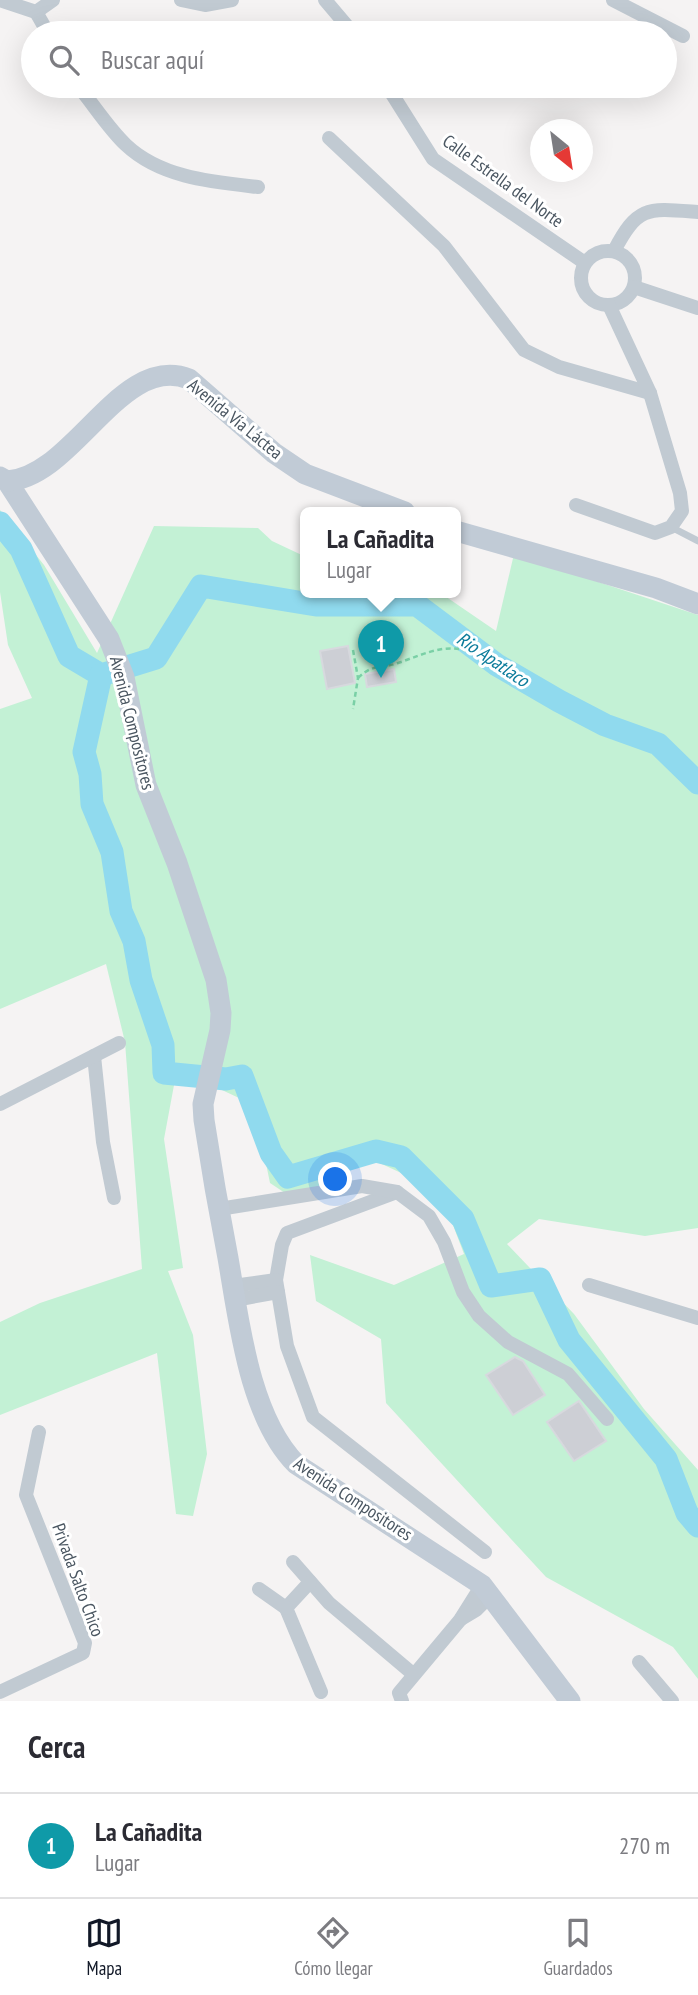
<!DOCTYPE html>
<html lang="es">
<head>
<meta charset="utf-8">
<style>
  :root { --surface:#fff; --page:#f2f2f3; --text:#2b2b33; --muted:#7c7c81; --line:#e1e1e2; --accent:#111827 }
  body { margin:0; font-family:"PT Sans Narrow",sans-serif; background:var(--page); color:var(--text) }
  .compass { position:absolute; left:530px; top:119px; width:63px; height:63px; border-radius:50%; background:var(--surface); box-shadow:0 7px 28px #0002; rotate:150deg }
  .you { position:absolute; left:336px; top:1180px; width:24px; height:24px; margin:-18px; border:5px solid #fff; border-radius:50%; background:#1a73e8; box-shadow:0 0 0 10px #1a73e833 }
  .badge { display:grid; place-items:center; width:46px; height:46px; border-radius:50%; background:var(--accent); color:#fff; font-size:23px; font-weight:700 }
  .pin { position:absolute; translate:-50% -58px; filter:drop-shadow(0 2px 4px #0008) }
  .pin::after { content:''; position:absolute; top:37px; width:24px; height:21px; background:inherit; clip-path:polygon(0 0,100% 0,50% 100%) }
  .popup { position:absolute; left:300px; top:507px; width:161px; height:91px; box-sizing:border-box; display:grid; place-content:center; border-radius:10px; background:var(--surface); filter:drop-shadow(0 2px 5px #0005); font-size:23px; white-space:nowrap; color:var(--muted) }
  .popup b { font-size:26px; color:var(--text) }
  .popup::after { content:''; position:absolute; left:50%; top:100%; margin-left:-14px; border:14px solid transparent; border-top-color:var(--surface) }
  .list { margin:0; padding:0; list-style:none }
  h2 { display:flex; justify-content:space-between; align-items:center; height:91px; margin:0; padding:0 28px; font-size:30px }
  h2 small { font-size:23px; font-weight:400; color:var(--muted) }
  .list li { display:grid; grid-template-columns:46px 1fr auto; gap:21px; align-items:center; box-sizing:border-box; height:105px; padding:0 28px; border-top:2px solid var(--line) }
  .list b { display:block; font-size:26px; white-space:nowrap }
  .list p { margin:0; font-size:23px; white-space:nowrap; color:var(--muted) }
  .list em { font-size:23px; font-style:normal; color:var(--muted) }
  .icon { flex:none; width:38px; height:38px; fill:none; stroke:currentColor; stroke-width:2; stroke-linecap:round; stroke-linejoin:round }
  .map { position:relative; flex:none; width:698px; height:1701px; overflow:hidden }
  .search { position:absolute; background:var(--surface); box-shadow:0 7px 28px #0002; left:21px; right:21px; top:21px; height:77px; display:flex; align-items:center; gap:18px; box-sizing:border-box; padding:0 24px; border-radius:38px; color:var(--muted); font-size:26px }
  .sheet { height:196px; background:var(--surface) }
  nav { display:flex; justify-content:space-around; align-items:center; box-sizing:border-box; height:98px; border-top:2px solid var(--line); background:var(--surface); font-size:19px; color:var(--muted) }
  nav a { display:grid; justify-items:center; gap:4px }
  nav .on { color:var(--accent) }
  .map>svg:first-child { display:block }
  .green { fill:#c3f1d5 }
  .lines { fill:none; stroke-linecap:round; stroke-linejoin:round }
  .river { stroke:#90daee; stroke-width:23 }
  .building { fill:#cdcfd5; stroke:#d7d9de; stroke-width:2 }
  .path { stroke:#7ad0a6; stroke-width:2.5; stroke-dasharray:5 3.5; stroke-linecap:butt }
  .lane { stroke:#c1cad2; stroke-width:7 }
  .street { stroke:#c1cad2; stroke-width:14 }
  .secondary { stroke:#c1cbd6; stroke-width:21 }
  .labels { text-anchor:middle; stroke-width:6; stroke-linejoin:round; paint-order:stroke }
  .street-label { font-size:18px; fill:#4a5661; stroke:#fff }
  .water-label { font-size:19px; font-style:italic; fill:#0c7c9b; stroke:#fff }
</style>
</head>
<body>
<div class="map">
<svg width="698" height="1701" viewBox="0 0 698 1701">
  <rect width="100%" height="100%" fill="#f5f3f3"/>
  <!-- green -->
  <polygon class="green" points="0,510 44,565 97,653 154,526 258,528 272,541 306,557 306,592 439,592 496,631 514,554 698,615 698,1228 645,1236 539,1219 507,1244 574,1314 644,1409 698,1470 698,1679 673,1647 546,1577 386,1403 381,1339 316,1301 310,1255 394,1285 464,1254 440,1191 371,1159 294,1199 270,1183 254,1105 177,1069 164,1139 183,1268 168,1271 193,1335 207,1454 193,1516 176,1514 157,1353 0,1415 0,1322 40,1303 142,1269 125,1042 106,964 0,1009 0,709 32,698 8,645 0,592"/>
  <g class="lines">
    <!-- river -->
    <g class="river">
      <polyline points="0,523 21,549 69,656 101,675 156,658 201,586 316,605 417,605 497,665 559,701 605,725 658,744 698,783"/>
      <polyline points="101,675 84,752 90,774 92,804 112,852 121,911 134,941 141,980 163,1045 164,1073 226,1079 242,1076 271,1153 288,1177 376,1151 401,1157 463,1219 491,1286 540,1279 569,1340 666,1459 687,1513 698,1526"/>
    </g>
  </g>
  <!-- building -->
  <g class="building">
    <polygon points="348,646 355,683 327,689 320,651"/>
    <polygon points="394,669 396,682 367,687 365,674"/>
    <polygon points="515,1357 523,1361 545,1395 513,1415 486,1375"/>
    <polygon points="579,1401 606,1441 574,1461 547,1422"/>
  </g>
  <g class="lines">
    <!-- path -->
    <g class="path">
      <polyline points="353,650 358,678 353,709"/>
      <path d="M358 678C374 663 380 669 398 663 428 653 453 638 482 659"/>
    </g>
    <!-- lane -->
    <polyline class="lane" points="671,527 698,541"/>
    <!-- street -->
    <g class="street">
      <polyline points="0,0 36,12"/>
      <polyline points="181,0 205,5 232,0"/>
      <polyline points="325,0 353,33"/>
      <polyline points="613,0 683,36"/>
      <polyline points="36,12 48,33"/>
      <polyline points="36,12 53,0"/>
      <path d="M78 86C94 105 108 128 126 145 161 178 213 182 258 187"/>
      <polyline points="387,86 433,159 585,263"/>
      <polyline points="329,138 444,246 524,350 559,367 650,393"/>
      <circle cx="608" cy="278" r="27"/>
      <path d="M614 251C638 205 648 208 698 212"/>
      <polyline points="634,287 698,308"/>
      <polyline points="576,505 655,533 671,527 682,511 680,493 650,393 609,305"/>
      <polyline points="94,1056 103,1142 114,1198"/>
      <polyline points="0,1104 119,1043"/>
      <polyline points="397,1192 287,1233 282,1245 276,1280 287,1346 313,1417 485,1552"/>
      <polyline points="219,1209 362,1186 397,1192 429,1216 444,1242 463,1292 479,1316 508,1342 568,1374 607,1419"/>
      <polyline points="589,1285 698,1318"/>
      <polyline points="233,1286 276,1280"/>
      <polyline points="235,1300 278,1292"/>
      <polyline points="293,1562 329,1603 413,1674"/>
      <polyline points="310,1582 286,1608 321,1692"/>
      <polyline points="259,1589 286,1608"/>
      <polyline points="461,1619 476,1610 491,1595"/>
      <polyline points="639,1662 672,1701"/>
      <polyline points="0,1692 83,1653 85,1643 26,1495 39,1432"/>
      <polyline points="402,1701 399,1693 460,1620 482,1585"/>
    </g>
    <!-- secondary -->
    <g class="secondary">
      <path d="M0 477 7 481 109 639 124 677 146 785 177 863 216 980 221 1013 220 1030 203 1104 204 1120C211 1166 219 1212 228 1258 239 1321 249 1416 296 1464L482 1585 570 1701"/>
      <path d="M7 481C73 478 121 352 189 379L274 453 305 474 405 512"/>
      <polyline points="456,531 656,588 698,604"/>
    </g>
  </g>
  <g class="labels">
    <!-- street labels -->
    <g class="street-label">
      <text transform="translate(503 181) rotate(36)" y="6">Calle Estrella del Norte</text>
      <text transform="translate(235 419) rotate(39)" y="6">Avenida Vía Láctea</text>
      <text transform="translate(132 723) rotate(76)" y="6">Avenida Compositores</text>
      <text transform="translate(353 1499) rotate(33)" y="6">Avenida Compositores</text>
      <text transform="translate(78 1580) rotate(70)" y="6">Privada Salto Chico</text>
    </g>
    <!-- water labels -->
    <g class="water-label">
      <text transform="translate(493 659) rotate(34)" y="7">Rio Apatlaco</text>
    </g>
  </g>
</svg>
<svg class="compass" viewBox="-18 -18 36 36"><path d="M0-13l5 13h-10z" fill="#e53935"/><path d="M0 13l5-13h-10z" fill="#7c7c81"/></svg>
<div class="you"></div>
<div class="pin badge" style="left:381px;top:678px;background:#0f9aa8">1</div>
<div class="popup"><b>La Cañadita</b>Lugar</div>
<div class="search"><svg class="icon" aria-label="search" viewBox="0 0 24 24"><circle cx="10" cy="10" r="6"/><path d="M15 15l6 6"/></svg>Buscar aquí</div>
</div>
<section class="sheet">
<h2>Cerca<small></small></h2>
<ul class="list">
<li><span class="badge" style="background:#0f9aa8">1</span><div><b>La Cañadita</b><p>Lugar</p></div><em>270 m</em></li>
</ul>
</section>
<nav>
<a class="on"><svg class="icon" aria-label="map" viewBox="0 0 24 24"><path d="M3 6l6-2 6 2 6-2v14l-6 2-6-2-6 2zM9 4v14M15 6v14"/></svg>Mapa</a>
<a><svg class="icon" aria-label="directions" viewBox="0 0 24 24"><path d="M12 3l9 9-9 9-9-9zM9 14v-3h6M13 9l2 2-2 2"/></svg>Cómo llegar</a>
<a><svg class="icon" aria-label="saved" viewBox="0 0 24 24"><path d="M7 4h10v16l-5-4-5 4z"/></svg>Guardados</a>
</nav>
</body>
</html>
